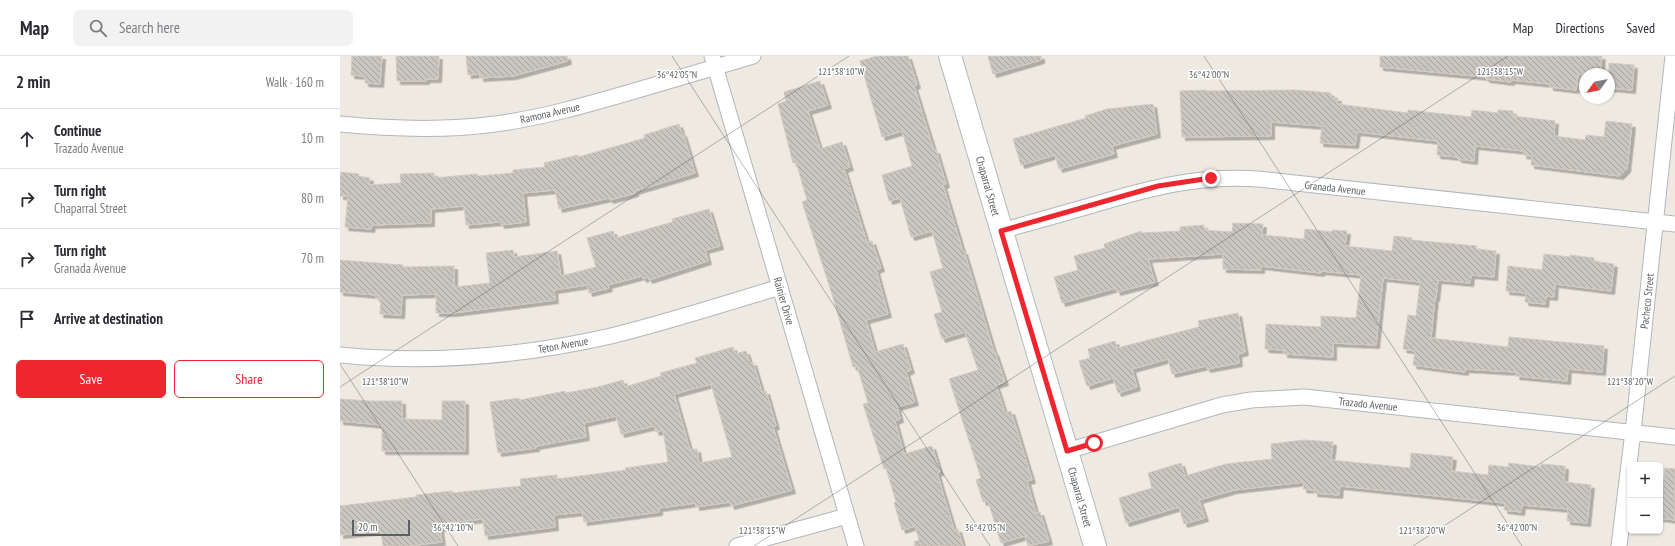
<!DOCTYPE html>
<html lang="en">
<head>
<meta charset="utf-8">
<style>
  :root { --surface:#fff; --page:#f2f2f3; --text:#2b2b33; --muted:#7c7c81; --line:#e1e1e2; --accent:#f0262f }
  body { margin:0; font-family:"PT Sans Narrow",sans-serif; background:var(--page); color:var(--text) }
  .controls { position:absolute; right:12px; bottom:12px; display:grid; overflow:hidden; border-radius:6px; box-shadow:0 1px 3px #0004 }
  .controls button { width:36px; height:36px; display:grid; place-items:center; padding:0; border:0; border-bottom:1px solid var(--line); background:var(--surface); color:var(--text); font:20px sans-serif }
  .compass { position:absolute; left:1239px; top:12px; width:36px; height:36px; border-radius:50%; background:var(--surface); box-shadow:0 1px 3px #0004; rotate:237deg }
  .scale { position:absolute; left:12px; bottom:10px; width:58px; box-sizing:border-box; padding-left:4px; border:2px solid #5b6064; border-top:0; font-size:11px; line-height:14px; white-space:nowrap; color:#5b6064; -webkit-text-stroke:3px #fff; paint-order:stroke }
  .stop { position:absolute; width:12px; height:12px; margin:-9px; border:3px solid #f0262f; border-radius:50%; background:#fff }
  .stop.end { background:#f0262f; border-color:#fff; box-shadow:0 1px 4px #0008 }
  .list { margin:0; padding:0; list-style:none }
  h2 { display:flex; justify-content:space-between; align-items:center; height:52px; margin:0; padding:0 16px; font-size:17px }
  h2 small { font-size:13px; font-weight:400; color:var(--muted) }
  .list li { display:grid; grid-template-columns:26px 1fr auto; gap:12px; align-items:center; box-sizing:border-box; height:60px; padding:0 16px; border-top:1px solid var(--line) }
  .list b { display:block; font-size:15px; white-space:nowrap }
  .list p { margin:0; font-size:13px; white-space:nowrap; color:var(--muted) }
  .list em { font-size:13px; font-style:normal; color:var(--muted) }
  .actions { display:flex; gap:8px; padding:12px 16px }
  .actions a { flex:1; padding:9px 0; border:1px solid var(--accent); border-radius:6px; text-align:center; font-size:14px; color:var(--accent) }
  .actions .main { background:var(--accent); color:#fff }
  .icon { flex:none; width:22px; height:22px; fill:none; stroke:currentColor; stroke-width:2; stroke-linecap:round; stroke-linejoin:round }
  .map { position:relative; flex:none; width:1335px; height:490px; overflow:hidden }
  header { display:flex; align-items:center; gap:24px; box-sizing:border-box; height:56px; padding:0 20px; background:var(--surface); border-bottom:1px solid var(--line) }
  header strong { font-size:19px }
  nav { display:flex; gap:22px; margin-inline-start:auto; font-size:14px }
  .search { width:280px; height:36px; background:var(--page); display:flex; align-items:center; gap:10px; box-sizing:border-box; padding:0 14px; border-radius:6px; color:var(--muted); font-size:15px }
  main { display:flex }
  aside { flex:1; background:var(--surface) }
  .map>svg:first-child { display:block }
  .building { fill:url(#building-back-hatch); stroke:#d3cbc0; fill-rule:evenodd; filter:url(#shadow) }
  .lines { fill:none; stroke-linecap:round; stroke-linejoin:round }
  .street-casing { stroke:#b3b6ba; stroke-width:17 }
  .secondary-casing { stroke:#b4b9bd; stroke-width:24 }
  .street { stroke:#fff; stroke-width:15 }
  .secondary { stroke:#fff; stroke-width:22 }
  .route { stroke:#f0262f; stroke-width:5 }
  .ticks { fill:none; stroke:#5b6064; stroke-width:1; stroke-opacity:0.45 }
  .labels { text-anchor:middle; stroke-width:3; stroke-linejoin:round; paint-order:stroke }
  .street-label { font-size:11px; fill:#5b6064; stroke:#fff }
  .ticks-label { font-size:10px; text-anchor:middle; fill:#5b6064; stroke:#fff; stroke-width:3; stroke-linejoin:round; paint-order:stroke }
</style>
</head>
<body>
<header>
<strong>Map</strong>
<div class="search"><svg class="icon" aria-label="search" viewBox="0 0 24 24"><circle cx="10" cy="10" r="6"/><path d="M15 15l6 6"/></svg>Search here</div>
<nav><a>Map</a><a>Directions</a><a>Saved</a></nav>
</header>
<main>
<aside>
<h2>2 min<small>Walk · 160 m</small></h2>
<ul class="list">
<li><svg class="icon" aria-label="ahead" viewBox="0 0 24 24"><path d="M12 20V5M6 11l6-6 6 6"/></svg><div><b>Continue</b><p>Trazado Avenue</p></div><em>10 m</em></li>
<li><svg class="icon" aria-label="right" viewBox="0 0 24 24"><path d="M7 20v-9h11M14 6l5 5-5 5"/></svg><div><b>Turn right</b><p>Chaparral Street</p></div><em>80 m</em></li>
<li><svg class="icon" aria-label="right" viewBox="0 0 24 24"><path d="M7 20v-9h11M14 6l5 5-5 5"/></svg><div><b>Turn right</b><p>Granada Avenue</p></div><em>70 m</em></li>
<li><svg class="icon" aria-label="arrive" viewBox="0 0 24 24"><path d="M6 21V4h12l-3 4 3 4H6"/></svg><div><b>Arrive at destination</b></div></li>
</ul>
<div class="actions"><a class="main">Save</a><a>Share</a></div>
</aside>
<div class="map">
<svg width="1335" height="490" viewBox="0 0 1335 490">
  <defs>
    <pattern id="building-back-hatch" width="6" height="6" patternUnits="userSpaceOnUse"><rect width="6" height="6" fill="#c9c5bf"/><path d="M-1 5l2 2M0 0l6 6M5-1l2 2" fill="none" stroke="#a6a39f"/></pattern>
    <filter id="shadow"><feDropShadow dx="3.5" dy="3.5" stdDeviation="0" flood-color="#0004"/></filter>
  </defs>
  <rect width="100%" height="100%" fill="#eeeae2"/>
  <!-- building -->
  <g class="building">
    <polygon points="12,0 42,0 40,28 25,27 25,20 11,19"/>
    <polygon points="56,0 99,0 98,23 86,23 86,25 57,25"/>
    <polygon points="126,0 227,0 228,5 173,20 140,22 140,18 128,19"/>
    <polygon points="537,0 568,0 577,29 574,30 594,95 596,94 606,128 603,129 623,196 624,195 654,296 655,296 665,326 656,329 665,357 671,355 692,424 687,425 696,457 700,456 709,485 688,490 685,480 661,487 648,445 643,446 636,424 641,422 609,323 638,314 625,276 602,283 594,258 602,256 590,216 603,212 592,175 571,181 560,142 549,145 542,119 572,110 562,75 542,81 520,5"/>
    <polygon points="648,0 701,0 701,4 653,18"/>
    <polygon points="1040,0 1262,0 1260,18 1238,18 1236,34 1210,31 1210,28 1171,24 1171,26 1146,23 1146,21 1040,11"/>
    <polygon points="1269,7 1294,9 1292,34 1269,32"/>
    <polygon points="480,25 488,49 468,55 480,93 502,86 510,111 504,113 527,187 532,185 541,212 536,214 548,258 526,264 535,296 563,288 571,314 566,316 575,346 557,351 560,363 555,365 564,398 592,390 600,416 597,417 614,474 618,473 623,490 575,490 574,486 579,484 575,470 562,474 554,447 556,446 546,412 544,413 523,348 528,347 517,310 513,311 491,235 462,146 467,144 456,106 453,107 438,48 446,45 444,36"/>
    <polygon points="867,34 867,35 956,34 991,37 991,42 998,42 997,48 1068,57 1068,54 1131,61 1132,54 1158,57 1158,54 1173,55 1173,60 1215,65 1214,80 1245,84 1246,79 1264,81 1266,65 1292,68 1287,113 1280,120 1191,109 1192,100 1183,99 1184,95 1135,90 1134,105 1118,103 1118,101 1097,99 1098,85 1017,76 1015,89 980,87 982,70 931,66 931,80 842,81 840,35"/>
    <polygon points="813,48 817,78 772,90 774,98 719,113 715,99 681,109 673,83 746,62 745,60 767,53"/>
    <polygon points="339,68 342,78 343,77 355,117 295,135 295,137 270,144 269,142 219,153 215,134 183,137 186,166 161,169 160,166 126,169 124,150 91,153 91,167 32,169 31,173 5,171 8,140 0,140 0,116 19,118 18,120 30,122 29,129 61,127 60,118 94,117 94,122 137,118 138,120 173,117 173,114 205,111 204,107 238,99 238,101 305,82 304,79"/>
    <polygon points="369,153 380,190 365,194 368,205 309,224 308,221 303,223 302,220 268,229 269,232 249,237 247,229 214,234 215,244 113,257 96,257 96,238 62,239 61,259 40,258 41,242 36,242 36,239 0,236 0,204 63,209 63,211 114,210 114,231 150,227 146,197 173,194 174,201 217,195 221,220 256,211 247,182 273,175 275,182 333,166 332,163"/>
    <polygon points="893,167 923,168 922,179 964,183 965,173 992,176 992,174 1007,175 1005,190 1052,195 1054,180 1072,182 1071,184 1137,190 1136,193 1156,195 1154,221 1131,219 1130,227 1098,224 1096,242 1095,241 1091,282 1168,291 1169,281 1264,290 1262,316 1228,313 1227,325 1176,320 1177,316 1125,313 1125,316 1073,309 1075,295 1063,293 1068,259 1076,260 1080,226 1043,222 1036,289 993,287 993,301 944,298 944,294 925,293 926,268 981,271 981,260 1016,262 1021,219 981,215 981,217 921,210 921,214 883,213 883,198 808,203 815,226 777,236 776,232 722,247 714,221 738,214 734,200 765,192 764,188 801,175 801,177 840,175 840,171 864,169 864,174 892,176"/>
    <polygon points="1204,198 1230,201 1230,199 1254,202 1254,205 1274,208 1271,235 1215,228 1214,241 1206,240 1205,248 1185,246 1186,237 1166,235 1168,210 1202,214"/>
    <polygon points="898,257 905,296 898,298 899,307 867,313 866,310 832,318 828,303 792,313 797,331 778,337 773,322 747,330 739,305 750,302 748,293 775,285 777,292 859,271 858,265"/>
    <path d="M393 291 395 298 406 295 410 307 413 306 422 336 426 335 436 370 433 371 452 434 391 450 390 446 356 451V447L319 452V456L244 466 242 456 214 459 215 471 145 480 143 463 105 467 106 471 100 472 102 486 68 490H43L41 475 0 479V450L76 441V439L112 435V437L181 430 180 423 217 419V423L286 414 285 412 328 406 323 374 316 376 314 370 281 378 276 360 244 367 246 381 196 390V392L158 397 150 346 179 342 180 344 225 335 226 337 258 331 283 324 285 331 321 320 320 317 357 307 355 302ZM371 328 392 401 359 407 357 393 350 394 334 338Z"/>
    <polygon points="0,343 30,345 62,345 62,363 102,364 102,345 125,345 125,395 42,395 42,369 0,365"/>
    <polygon points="964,384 993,386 991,404 1070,412 1071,397 1113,401 1111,415 1148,419 1149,409 1168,411 1169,407 1201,411 1201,408 1225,410 1224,426 1251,429 1247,467 1227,465 1228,453 1182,449 1181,456 1164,454 1165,447 1000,430 999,439 974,437 975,434 963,433 964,426 894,434 859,444 865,462 844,468 839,451 786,467 779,442 812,432 808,417 841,407 845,420 886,408 932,403 931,388"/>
    <polygon points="1325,412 1335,413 1335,464 1320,462"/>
  </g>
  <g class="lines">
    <defs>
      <g id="street">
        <polyline points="372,0 516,490"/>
        <path d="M0 68C51 73 104 75 155 68 201 62 246 49 291 36 332 24 373 12 413 0"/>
        <path d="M661 175C692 166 722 158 753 149 809 132 859 119 918 123L1335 168"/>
        <path d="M0 299C90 308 183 300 271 280 328 266 384 248 440 231"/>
        <polyline points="727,395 882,349 911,344 964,341 1335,381"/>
        <polyline points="397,490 507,460"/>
        <polyline points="1279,490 1293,376 1333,0"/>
      </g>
      <polyline id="secondary" points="610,0 755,490"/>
    </defs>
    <!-- street casing -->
    <use href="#street" class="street-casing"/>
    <!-- secondary casing -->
    <use href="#secondary" class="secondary-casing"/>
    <!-- street -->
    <use href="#street" class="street"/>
    <!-- secondary -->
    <use href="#secondary" class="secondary"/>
  </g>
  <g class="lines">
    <!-- route -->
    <polyline class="route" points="754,387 727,395 661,175 818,130 871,122"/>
  </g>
  <!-- ticks -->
  <path class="ticks" d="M332 0 650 490M864 0 1182 490M0 308 118 490M0 331 509 0M414 490 1168 0M1073 490 1335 320"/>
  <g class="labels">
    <!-- street labels -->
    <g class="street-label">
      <text transform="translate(210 57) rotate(-13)" y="4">Ramona Avenue</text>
      <text transform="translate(648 130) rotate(74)" y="4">Chaparral Street</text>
      <text transform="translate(995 132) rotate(6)" y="4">Granada Avenue</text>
      <text transform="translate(444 245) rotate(74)" y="4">Rainier Drive</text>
      <text transform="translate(1307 245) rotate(-84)" y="4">Pacheco Street</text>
      <text transform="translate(223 289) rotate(-10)" y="4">Teton Avenue</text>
      <text transform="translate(1028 348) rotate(6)" y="4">Trazado Avenue</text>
      <text transform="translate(740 441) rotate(74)" y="4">Chaparral Street</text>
    </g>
  </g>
  <g class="ticks-label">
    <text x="501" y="19">121°38'10"W</text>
    <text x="1160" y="19">121°38'15"W</text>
    <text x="869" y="22">36°42'00"N</text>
    <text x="337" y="22">36°42'05"N</text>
    <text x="45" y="329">121°38'10"W</text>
    <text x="1290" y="329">121°38'20"W</text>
    <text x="113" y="475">36°42'10"N</text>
    <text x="645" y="475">36°42'05"N</text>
    <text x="1177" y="475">36°42'00"N</text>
    <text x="422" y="478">121°38'15"W</text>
    <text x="1082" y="478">121°38'20"W</text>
  </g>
</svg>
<div class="controls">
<button>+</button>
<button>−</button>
</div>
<svg class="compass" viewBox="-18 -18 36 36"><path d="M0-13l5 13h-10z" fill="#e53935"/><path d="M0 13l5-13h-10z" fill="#7c7c81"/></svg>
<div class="scale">20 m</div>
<div class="stop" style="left:754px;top:387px"></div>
<div class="stop end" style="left:871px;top:122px"></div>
</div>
</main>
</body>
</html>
